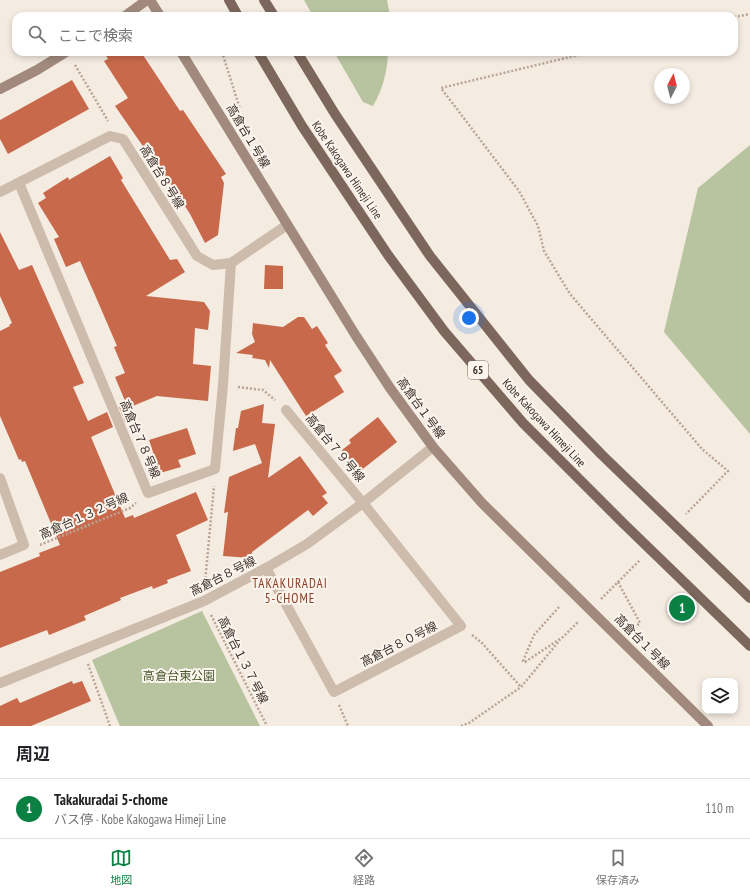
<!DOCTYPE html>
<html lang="ja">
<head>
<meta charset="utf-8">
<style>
  :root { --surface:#fff; --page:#f2f2f2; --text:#202124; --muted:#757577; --line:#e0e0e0; --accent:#0b8043 }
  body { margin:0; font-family:"PT Sans Narrow","Noto Sans JP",sans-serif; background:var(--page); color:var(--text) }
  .controls { position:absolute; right:12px; bottom:12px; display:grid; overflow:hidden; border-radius:8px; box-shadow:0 2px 6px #0003 }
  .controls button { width:36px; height:36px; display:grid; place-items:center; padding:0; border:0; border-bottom:1px solid var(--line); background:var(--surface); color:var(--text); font:20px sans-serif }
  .compass { position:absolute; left:654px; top:68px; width:36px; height:36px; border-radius:50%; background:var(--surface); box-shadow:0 2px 6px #0003; rotate:7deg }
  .you { position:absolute; left:469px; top:318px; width:14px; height:14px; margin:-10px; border:3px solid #fff; border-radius:50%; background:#1a73e8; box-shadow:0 0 0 6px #1a73e833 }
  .badge { display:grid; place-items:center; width:26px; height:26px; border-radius:50%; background:var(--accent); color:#fff; font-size:13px; font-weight:700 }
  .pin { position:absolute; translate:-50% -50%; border:2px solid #fff; box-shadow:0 1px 4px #0006 }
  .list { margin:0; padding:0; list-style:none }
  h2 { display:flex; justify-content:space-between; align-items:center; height:52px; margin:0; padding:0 16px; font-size:17px }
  h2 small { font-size:13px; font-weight:400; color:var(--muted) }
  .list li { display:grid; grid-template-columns:26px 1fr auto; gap:12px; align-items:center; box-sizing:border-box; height:60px; padding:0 16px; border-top:1px solid var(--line) }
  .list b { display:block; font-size:15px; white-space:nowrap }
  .list p { margin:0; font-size:13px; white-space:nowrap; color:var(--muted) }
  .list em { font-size:13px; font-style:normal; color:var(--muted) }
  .icon { flex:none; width:22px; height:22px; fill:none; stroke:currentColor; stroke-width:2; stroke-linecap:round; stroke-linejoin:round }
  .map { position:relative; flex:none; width:750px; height:726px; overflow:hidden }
  .search { position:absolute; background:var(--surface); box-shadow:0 2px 6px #0003; left:12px; right:12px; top:12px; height:44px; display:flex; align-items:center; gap:10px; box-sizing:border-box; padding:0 14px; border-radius:12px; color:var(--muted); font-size:15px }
  .sheet { height:112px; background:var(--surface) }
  nav { display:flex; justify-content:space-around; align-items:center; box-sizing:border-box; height:56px; border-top:1px solid var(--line); background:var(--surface); font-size:11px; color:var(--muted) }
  nav a { display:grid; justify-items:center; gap:2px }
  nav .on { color:var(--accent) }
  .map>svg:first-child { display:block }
  .green { fill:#b8c4a0 }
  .building { fill:#c8694b }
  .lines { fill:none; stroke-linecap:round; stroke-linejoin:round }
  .path { stroke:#b9a596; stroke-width:2.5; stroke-dasharray:2 2; stroke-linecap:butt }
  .street { stroke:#cdbbac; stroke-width:10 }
  .secondary { stroke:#a18a7d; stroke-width:10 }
  .primary { stroke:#7d675c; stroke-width:10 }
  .labels { text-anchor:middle; stroke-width:4; stroke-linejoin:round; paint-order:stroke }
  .shield { fill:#fbf5ee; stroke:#756b66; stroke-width:1 }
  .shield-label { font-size:11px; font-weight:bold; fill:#3b302b }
  .street-label { font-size:12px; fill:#3b302b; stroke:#fbf5ee }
  .park-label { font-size:12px; fill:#4a5a2e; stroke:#fbf5ee }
  .neighbourhood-label { font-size:13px; letter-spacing:1px; fill:#8c3b22; stroke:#fbf5ee }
</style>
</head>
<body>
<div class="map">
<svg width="750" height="726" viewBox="0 0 750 726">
  <rect width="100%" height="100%" fill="#f4ebe1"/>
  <!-- green -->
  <g class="green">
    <polygon points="304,0 387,0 390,16 313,16"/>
    <path d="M334 52H388C388 70 382 91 373 106L363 102Z"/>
    <polygon points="750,145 750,434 664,332 698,188"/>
    <polygon points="202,611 260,726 120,726 92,660"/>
  </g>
  <!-- building -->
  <g class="building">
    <polygon points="104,52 141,52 180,111 183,110 226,174 221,177 224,183 218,235 205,243 190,214 158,164 156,165 115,106 128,98 104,61 108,59"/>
    <polygon points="72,80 89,109 8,154 0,139 0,120"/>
    <polygon points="110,156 123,178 121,180 170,260 177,259 185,272 146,296 204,302 210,311 208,330 195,328 193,364 211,366 208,401 157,396 128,408 115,377 125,373 114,347 117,346 95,295 80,261 66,267 54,239 59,237 38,203 46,198 43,193 68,177 69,180"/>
    <polygon points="0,232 19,270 32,265 84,383 73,387 88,421 107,412 113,427 91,437 125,518 133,515 134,518 196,492 208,520 176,535 191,571 167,580 168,583 153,589 152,586 120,598 121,600 84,616 86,620 49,635 47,630 0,648 0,572 40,556 39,553 60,545 25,461 22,462 21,459 19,460 0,416 0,331 10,326 9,325 12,323 0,296"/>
    <polygon points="265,265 283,266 283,289 264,289"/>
    <polygon points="298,317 304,317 312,329 317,326 328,343 325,345 342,371 334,376 344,392 306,416 270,360 269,368 265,360 252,358 253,355 236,353 255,342 252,334 253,323 283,327"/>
    <polygon points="264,404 262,423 275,424 268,478 300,456 327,493 322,496 328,503 313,516 308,510 252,552 251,558 223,556 228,512 224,513 229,477 262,463 255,444 233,451 236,428 238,428 241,411"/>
    <polygon points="123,406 129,420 125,422 119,407"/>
    <polygon points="378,417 397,442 359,472 342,450 351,443 349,440"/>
    <polygon points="187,428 196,454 178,460 181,467 160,473 149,440"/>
    <polygon points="72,681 73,684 82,681 91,701 31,726 0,726 0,706 17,698 20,703"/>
  </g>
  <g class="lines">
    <!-- path -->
    <g class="path">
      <polyline points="734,17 750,14"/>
      <polyline points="222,52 240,109"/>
      <polyline points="591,52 441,88 519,191 538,226 544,251 570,294 702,449 728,471 686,514"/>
      <polyline points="75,65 108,121"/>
      <polyline points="238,387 263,390 275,400"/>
      <polyline points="40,545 130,508 136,503"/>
      <polyline points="205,582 214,486"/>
      <polyline points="618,582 640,623 633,629"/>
      <polyline points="601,599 640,560"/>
      <polyline points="559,607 534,635 523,661 525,662 563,637 579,621"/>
      <polyline points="211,615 267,726"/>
      <polyline points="472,635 481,642 521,687"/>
      <polyline points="88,664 110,726"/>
      <polyline points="339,705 348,726"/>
      <polyline points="461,726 469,723 521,687 560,640"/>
    </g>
    <!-- street -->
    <g class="street">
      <polyline points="19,183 148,493 215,469 223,385 231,263"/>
      <polyline points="0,192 110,136 123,139 197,256 213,265 231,263 287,225"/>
      <polyline points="0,478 24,545 0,555"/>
      <polyline points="266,568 334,692 461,626 363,503 286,410"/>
      <polyline points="0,683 204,601 266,568 307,544 363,503 433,447"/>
    </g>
    <!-- secondary -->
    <g class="secondary">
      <polyline points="150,0 160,16"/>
      <polyline points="125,16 147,0"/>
      <polyline points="181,52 356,336 390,388 433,447 482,503 708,726"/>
      <polyline points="0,89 37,70 66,52"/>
    </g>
    <!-- primary -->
    <g class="primary">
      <polyline points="229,0 238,16"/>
      <polyline points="264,0 274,16"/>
      <polyline points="258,52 302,126 388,255 444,331 523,423 624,524 750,646"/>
      <polyline points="297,52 335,114 430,256 529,380 602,455 750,598"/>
    </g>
  </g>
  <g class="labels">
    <!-- shield labels -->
    <rect class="shield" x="468" y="361" width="20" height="18" rx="3"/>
    <g class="shield-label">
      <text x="478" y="374">65</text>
    </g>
    <!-- street labels -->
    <g class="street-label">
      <text transform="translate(248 136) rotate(59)" y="4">高倉台１号線</text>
      <text transform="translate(347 170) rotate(56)" y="4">Kobe Kakogawa Himeji Line</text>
      <text transform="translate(162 177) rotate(58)" y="4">高倉台８号線</text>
      <text transform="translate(421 408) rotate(54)" y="4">高倉台１号線</text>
      <text transform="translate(544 423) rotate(47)" y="4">Kobe Kakogawa Himeji Line</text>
      <text transform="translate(140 439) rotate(67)" y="4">高倉台７８号線</text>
      <text transform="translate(335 448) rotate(50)" y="4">高倉台７９号線</text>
      <text transform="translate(84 516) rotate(-24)" y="4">高倉台１３２号線</text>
      <text transform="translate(223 576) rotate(-27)" y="4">高倉台８号線</text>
      <text transform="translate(642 642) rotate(45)" y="4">高倉台１号線</text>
      <text transform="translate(399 644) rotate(-27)" y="4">高倉台８０号線</text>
      <text transform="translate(243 660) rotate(63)" y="4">高倉台１３７号線</text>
    </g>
    <!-- park labels -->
    <g class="park-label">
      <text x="179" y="680">高倉台東公園</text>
    </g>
    <!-- neighbourhood labels -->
    <g class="neighbourhood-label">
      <text x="290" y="588">TAKAKURADAI<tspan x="290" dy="15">5-CHOME</tspan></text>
    </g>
  </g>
</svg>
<div class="controls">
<button><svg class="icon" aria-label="layers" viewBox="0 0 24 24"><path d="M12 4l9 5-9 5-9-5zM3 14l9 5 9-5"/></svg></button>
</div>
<svg class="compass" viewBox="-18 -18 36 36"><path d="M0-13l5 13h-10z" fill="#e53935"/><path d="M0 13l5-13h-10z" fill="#757577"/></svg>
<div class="you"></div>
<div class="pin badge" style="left:682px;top:608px">1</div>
<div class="search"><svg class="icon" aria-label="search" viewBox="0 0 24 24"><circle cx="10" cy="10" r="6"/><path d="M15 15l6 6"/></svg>ここで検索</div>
</div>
<section class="sheet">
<h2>周辺<small></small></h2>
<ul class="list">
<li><span class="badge">1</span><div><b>Takakuradai 5-chome</b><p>バス停 · Kobe Kakogawa Himeji Line</p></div><em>110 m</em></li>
</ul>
</section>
<nav>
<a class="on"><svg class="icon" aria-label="map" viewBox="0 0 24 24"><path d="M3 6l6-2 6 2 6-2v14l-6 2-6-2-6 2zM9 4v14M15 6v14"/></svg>地図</a>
<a><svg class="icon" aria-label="directions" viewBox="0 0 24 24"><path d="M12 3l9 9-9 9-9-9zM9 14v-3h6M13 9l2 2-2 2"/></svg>経路</a>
<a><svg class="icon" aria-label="saved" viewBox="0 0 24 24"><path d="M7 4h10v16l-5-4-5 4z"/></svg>保存済み</a>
</nav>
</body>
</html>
